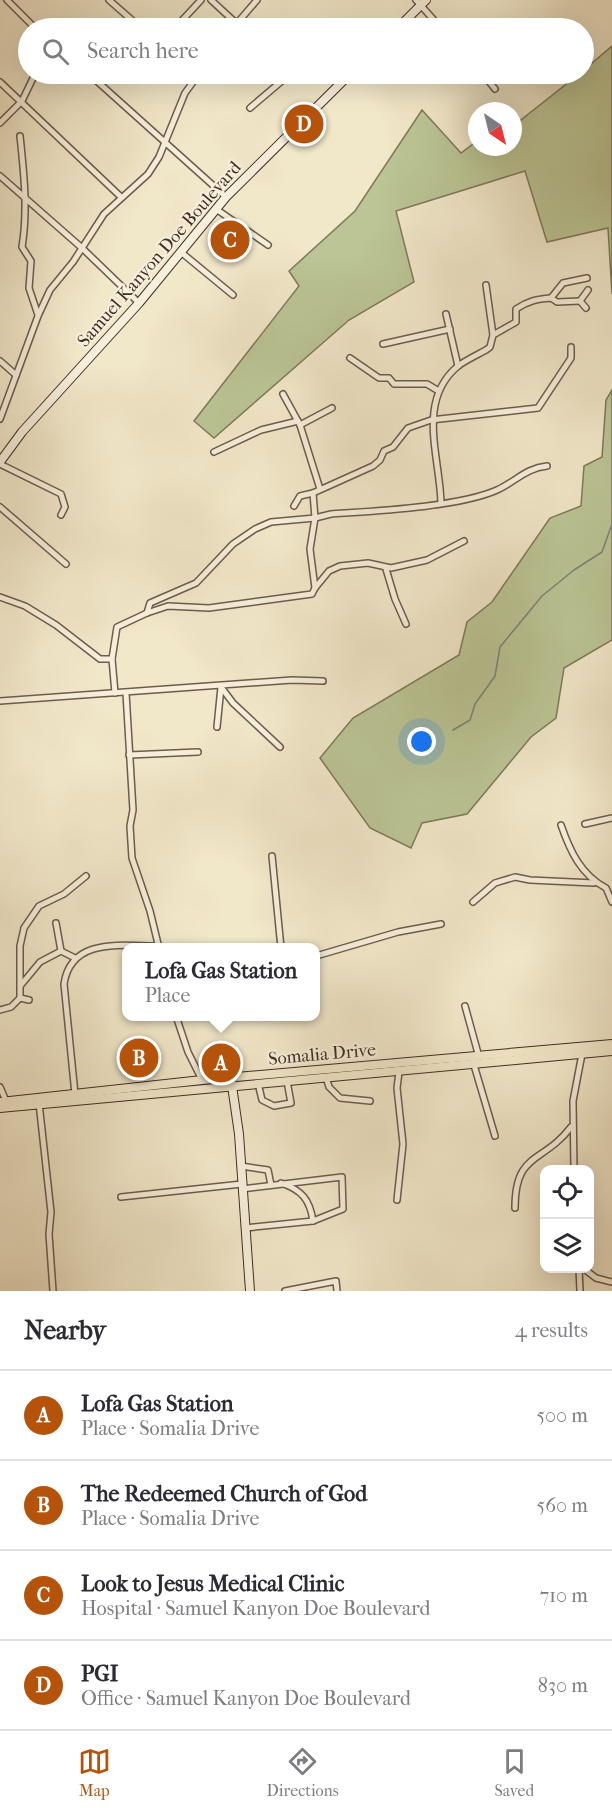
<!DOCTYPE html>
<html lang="en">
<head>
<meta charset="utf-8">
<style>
  :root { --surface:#fff; --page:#f2f2f3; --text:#2b2b33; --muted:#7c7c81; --line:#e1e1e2; --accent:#b45309 }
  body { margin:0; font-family:"IM FELL French Canon",serif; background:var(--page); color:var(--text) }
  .controls { position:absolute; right:18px; bottom:18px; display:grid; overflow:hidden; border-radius:12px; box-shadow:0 6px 24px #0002 }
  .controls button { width:54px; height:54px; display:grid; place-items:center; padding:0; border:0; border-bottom:2px solid var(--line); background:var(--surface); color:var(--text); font:30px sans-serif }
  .compass { position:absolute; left:468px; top:102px; width:54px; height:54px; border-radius:50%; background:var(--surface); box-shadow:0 6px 24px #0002; rotate:145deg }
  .you { position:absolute; left:422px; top:742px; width:21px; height:21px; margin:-15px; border:4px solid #fff; border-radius:50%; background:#1a73e8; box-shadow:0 0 0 9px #1a73e833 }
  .badge { display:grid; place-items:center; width:39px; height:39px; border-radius:50%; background:var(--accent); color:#fff; font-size:20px; font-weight:700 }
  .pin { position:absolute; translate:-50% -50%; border:3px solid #fff; box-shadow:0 2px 6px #0006 }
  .popup { position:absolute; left:122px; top:943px; width:198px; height:78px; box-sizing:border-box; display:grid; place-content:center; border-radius:12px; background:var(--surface); filter:drop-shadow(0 2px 4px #0005); font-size:20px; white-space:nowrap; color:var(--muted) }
  .popup b { font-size:22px; color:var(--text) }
  .popup::after { content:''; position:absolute; left:50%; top:100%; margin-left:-12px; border:12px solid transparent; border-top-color:var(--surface) }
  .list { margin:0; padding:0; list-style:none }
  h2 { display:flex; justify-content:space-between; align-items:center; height:78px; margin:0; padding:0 24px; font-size:26px }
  h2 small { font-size:20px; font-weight:400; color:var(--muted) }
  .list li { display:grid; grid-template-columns:39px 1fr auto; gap:18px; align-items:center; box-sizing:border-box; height:90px; padding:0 24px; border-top:2px solid var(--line) }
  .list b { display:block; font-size:22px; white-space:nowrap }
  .list p { margin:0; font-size:20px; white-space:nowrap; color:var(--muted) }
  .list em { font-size:20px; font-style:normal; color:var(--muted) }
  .icon { flex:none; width:33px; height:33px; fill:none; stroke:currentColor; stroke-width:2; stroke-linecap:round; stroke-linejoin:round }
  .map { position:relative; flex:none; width:612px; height:1291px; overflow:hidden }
  .search { position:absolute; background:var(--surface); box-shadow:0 6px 24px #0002; left:18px; right:18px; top:18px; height:66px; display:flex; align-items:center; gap:15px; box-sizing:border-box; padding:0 21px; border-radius:33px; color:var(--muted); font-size:22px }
  .sheet { height:438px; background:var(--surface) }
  nav { display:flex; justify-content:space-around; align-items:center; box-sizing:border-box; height:84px; border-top:2px solid var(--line); background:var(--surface); font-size:16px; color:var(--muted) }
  nav a { display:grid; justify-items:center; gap:3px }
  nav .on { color:var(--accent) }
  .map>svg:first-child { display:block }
  .green { fill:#bbc595; stroke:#7e795c; stroke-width:1.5 }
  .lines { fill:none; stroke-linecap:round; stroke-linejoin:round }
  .stream { stroke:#77857b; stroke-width:1.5 }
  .street-casing { stroke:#6d5c4c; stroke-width:8 }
  .secondary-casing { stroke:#412d22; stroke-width:10 }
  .primary-casing { stroke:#412d22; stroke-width:10 }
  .street { stroke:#f6efdc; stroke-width:5 }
  .secondary { stroke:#f6efdc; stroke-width:8 }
  .primary { stroke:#f1e7c9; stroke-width:8 }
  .labels { text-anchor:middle; stroke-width:4.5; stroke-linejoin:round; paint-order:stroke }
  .street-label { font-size:18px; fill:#412d22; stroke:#f6efdc }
</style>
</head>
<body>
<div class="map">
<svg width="612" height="1291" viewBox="0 0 612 1291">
  <rect width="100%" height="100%" fill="#f1e7c9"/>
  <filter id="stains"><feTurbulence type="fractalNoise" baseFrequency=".00333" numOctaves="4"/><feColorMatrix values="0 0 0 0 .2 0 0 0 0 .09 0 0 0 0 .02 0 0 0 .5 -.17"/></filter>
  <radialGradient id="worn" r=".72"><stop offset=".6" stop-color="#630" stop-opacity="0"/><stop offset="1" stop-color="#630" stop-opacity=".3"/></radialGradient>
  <!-- green -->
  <g class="green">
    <polygon points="612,46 612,294 608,228 547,242 525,171 396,211 414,282 349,320 214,438 194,421 299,286 289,271 355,211 422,110 461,153 477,141 477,147 513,147 513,119 517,123 579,74 584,74 584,70"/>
    <polygon points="612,390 612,640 564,668 556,718 531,737 467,814 422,823 411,848 370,828 320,758 353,718 459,655 467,622 492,602 550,518 581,506 584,466 602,457 606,400"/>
  </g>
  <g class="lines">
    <!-- stream -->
    <polyline class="stream" points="453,730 470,720 475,704 495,676 500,647 542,596 574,570 602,552 612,524"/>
    <defs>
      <g id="street">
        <polyline points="7,0 35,28"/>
        <polyline points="109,0 141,28"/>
        <polyline points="211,0 236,23"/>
        <polyline points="416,0 441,28"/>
        <polyline points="175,28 201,0"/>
        <polyline points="233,28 257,0"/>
        <polyline points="89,74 226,197"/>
        <polyline points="334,74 342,81"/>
        <polyline points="483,74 495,89"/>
        <polyline points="0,82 121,197"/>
        <polyline points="250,108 290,74"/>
        <polyline points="0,123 22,101 35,74"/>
        <path d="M20 136C24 174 28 210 22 247L31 261 29 288 38 315"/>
        <polyline points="0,176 82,248 139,303"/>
        <polyline points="216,209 268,245"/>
        <polyline points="182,253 233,295"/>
        <polyline points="486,285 493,335"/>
        <polyline points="551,298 563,283 587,278"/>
        <polyline points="586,308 580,301 588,290"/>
        <polyline points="446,314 458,366"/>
        <polyline points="383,344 450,329"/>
        <polyline points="350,358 379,378 389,378 394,384 427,384 437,390"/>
        <polyline points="0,361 16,375"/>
        <polyline points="283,394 300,425 320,489"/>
        <polyline points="0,419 38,316 50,290 73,262 104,214 148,174 159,157 185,93 199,74"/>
        <polyline points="300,425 332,408"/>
        <polyline points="214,452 261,430 298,421"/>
        <polyline points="0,464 61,494 65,507 61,515"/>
        <path d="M441 503C440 457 416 401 458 366 466 360 477 355 486 350L490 347 493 335 516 322V309C528 301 537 299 551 298L557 302 580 301"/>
        <polyline points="294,506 300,496 313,493"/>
        <polyline points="0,507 66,564"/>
        <polyline points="386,569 395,599 406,624"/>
        <polyline points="315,588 329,571 340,566 368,563 391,568 427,560 464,541"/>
        <polyline points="0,597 25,606 56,625 100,659 112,659"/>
        <path d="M147 613 168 606 209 608 312 594 315 588 310 549 315 518 331 514C374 511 459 507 497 490 515 482 526 468 547 466"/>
        <polyline points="221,687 233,703 280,747"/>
        <polyline points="115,693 112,659 117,627 147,613 150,603 196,583 233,544 255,529 271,522 315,518 313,493 373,466 380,460 384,451 393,447 408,428 431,420 538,408 571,358 571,347"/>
        <polyline points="126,693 133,810 130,826 132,858 150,911 159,948"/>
        <polyline points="0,701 292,680 323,681"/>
        <polyline points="217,727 221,687"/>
        <polyline points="129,755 198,752"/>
        <polyline points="585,824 612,818"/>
        <path d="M561 825C570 851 581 875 606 888L612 902"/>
        <polyline points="272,856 281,948"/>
        <polyline points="473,902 495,883 515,877 530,880 594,883"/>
        <polyline points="56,923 61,951"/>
        <polyline points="316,956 398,932 441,924"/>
        <polyline points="21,985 40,962 61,951 75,958"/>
        <polyline points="29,1000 20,998 20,946 24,928 39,906 64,894 86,876"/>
        <polyline points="465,1006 479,1057"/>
        <polyline points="0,1010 11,1007 20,998"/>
        <polyline points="176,1016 188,1052 202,1080"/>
        <polyline points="474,1065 495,1136"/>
        <polyline points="326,1077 329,1087 340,1098 370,1101"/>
        <polyline points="258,1083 262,1100 274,1106 291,1103 287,1081"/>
        <polyline points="0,1087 6,1101"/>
        <path d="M75 1094 64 984C71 937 122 946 158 946"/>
        <polyline points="39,1103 51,1212 49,1234 53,1291"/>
        <polyline points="241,1166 268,1170 271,1185"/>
        <polyline points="574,1170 573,1101 582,1054"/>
        <path d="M281 1183C302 1190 310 1200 313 1221"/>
        <polyline points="242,1189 342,1177 343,1209 313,1221 245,1228"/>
        <polyline points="121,1197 242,1184"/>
        <polyline points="397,1200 403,1144 397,1088 399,1072"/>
        <path d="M515 1208C515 1151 543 1164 571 1127"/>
        <polyline points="579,1268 580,1291"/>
        <polyline points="583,1268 596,1278 612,1282"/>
        <polyline points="285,1291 336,1281 337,1291"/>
      </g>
      <g id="secondary">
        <polyline points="398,28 426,0"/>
        <polyline points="0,462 22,432 139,303 226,197 350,74"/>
        <polyline points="231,1079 239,1134 250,1291"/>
      </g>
      <g id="primary">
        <polyline points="0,1102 202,1080 612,1044"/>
        <polyline points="0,1108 612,1051"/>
      </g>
    </defs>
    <!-- street casing -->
    <use href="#street" class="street-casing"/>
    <!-- secondary casing -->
    <use href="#secondary" class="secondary-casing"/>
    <!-- primary casing -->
    <use href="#primary" class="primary-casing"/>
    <!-- street -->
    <use href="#street" class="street"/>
    <!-- secondary -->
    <use href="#secondary" class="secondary"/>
    <!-- primary -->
    <use href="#primary" class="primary"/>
  </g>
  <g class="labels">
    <!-- street labels -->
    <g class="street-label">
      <text transform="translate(159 254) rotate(-49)" y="6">Samuel Kanyon Doe Boulevard</text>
      <text transform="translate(322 1054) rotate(-5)" y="6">Somalia Drive</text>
    </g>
  </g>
  <rect width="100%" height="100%" filter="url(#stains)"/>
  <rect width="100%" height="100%" fill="url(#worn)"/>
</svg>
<div class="controls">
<button><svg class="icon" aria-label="locate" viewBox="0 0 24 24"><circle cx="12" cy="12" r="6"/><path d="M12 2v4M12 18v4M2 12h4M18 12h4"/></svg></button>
<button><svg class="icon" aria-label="layers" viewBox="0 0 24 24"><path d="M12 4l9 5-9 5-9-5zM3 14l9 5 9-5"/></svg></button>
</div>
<svg class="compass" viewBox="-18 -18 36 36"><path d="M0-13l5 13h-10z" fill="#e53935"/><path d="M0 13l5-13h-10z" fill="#7c7c81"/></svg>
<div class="you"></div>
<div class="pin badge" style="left:221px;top:1063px">A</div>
<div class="popup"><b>Lofa Gas Station</b>Place</div>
<div class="pin badge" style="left:139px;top:1058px">B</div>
<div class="pin badge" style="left:230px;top:240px">C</div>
<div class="pin badge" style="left:304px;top:124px">D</div>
<div class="search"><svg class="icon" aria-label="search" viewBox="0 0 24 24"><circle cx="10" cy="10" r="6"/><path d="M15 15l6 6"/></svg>Search here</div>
</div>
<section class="sheet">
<h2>Nearby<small>4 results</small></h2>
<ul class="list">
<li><span class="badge">A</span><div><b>Lofa Gas Station</b><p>Place · Somalia Drive</p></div><em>500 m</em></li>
<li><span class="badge">B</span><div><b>The Redeemed Church of God</b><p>Place · Somalia Drive</p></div><em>560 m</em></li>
<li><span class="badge">C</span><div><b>Look to Jesus Medical Clinic</b><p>Hospital · Samuel Kanyon Doe Boulevard</p></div><em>710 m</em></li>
<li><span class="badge">D</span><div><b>PGI</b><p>Office · Samuel Kanyon Doe Boulevard</p></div><em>830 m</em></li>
</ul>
</section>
<nav>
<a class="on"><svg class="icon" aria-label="map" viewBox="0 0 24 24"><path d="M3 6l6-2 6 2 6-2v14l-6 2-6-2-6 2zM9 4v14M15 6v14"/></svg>Map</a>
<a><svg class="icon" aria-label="directions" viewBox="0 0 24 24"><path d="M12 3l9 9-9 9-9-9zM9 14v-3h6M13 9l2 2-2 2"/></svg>Directions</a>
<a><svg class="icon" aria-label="saved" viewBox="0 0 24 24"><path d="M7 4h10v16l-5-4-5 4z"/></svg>Saved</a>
</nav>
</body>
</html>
